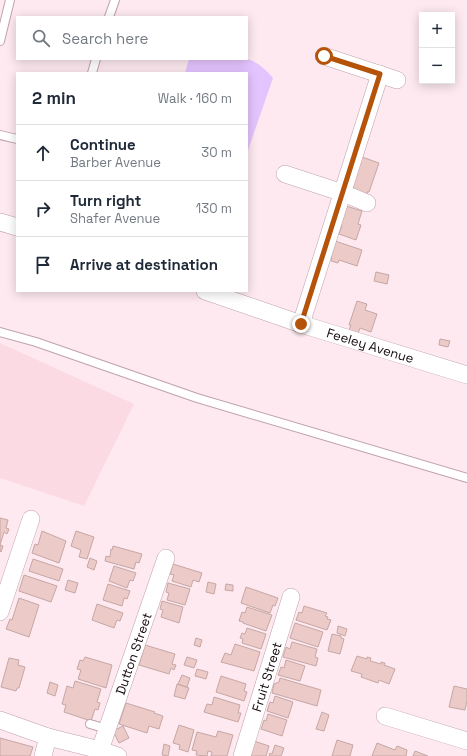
<!DOCTYPE html>
<html lang="en">
<head>
<meta charset="utf-8">
<style>
  :root { --surface:#fff; --page:#f6f6f7; --text:#1f2937; --muted:#747a83; --line:#e0e1e3 }
  body { margin:0; font-family:"Space Grotesk",sans-serif; background:var(--page); color:var(--text) }
  .controls { position:absolute; right:12px; top:12px; display:grid; overflow:hidden; border-radius:0px; box-shadow:0 2px 10px #0003 }
  .controls button { width:36px; height:36px; display:grid; place-items:center; padding:0; border:0; border-bottom:1px solid var(--line); background:var(--surface); color:var(--text); font:20px sans-serif }
  .stop { position:absolute; width:12px; height:12px; margin:-9px; border:3px solid #b45309; border-radius:50%; background:#fff }
  .stop.end { background:#b45309; border-color:#fff; box-shadow:0 1px 4px #0008 }
  .list { margin:0; padding:0; list-style:none }
  h2 { display:flex; justify-content:space-between; align-items:center; height:52px; margin:0; padding:0 16px; font-size:17px }
  h2 small { font-size:13px; font-weight:400; color:var(--muted) }
  .list li { display:grid; grid-template-columns:26px 1fr auto; gap:12px; align-items:center; box-sizing:border-box; height:56px; padding:0 16px; border-top:1px solid var(--line) }
  .list b { display:block; font-size:15px; white-space:nowrap }
  .list p { margin:0; font-size:13px; white-space:nowrap; color:var(--muted) }
  .list em { font-size:13px; font-style:normal; color:var(--muted) }
  .icon { flex:none; width:22px; height:22px; fill:none; stroke:currentColor; stroke-width:2; stroke-linecap:round; stroke-linejoin:round }
  .map { position:relative; flex:none; width:467px; height:756px; overflow:hidden }
  .search { position:absolute; background:var(--surface); box-shadow:0 2px 10px #0003; left:16px; top:16px; width:232px; height:44px; display:flex; align-items:center; gap:10px; box-sizing:border-box; padding:0 14px; border-radius:0px; color:var(--muted); font-size:15px }
  .panel { position:absolute; background:var(--surface); box-shadow:0 2px 10px #0003; left:16px; top:72px; width:232px; height:220px; border-radius:0px }
  .map>svg:first-child { display:block }
  .built { fill:#fbdae4 }
  .water { fill:#e4c4fe }
  .building { fill:#ebcac7; stroke:#c6a7a5 }
  .lines { fill:none; stroke-linecap:round; stroke-linejoin:round }
  .lane-casing { stroke:#c0a2ab; stroke-width:10 }
  .street-casing { stroke:#c0a2ab; stroke-width:18 }
  .lane { stroke:#fff; stroke-width:8 }
  .street { stroke:#fff; stroke-width:17 }
  .route { stroke:#b45309; stroke-width:5 }
  .labels { text-anchor:middle; stroke-width:3.5; stroke-linejoin:round; paint-order:stroke }
  .street-label { font-size:13px; fill:#13090d; stroke:#fff }
</style>
</head>
<body>
<div class="map">
<svg width="467" height="756" viewBox="0 0 467 756">
  <rect width="100%" height="100%" fill="#fde9ef"/>
  <!-- built -->
  <polygon class="built" points="0,343 134,404 84,506 0,478"/>
  <!-- water -->
  <path class="water" d="M189 59H247C258 62 265 69 273 78L247 153V73H185Z"/>
  <!-- building -->
  <g class="building">
    <polygon points="362,157 379,163 369,192 367,192 367,194 353,190 354,187 352,186"/>
    <polygon points="346,206 362,211 358,224 361,225 356,240 339,234 342,225 340,224"/>
    <polygon points="335,241 362,250 357,266 339,260 338,263 331,261 332,258 330,257"/>
    <polygon points="376,272 389,275 387,284 374,281"/>
    <polygon points="357,301 367,304 365,310 377,314 371,332 360,328 358,333 349,330 351,325 349,325"/>
    <polygon points="440,339 450,341 448,347 439,345"/>
    <polygon points="0,518 8,520 6,528 9,529 7,534 4,532 0,545 3,546 1,552 0,551"/>
    <polygon points="42,531 66,541 59,563 32,553 35,544 38,545"/>
    <polygon points="76,531 94,537 87,559 79,557 81,550 71,546"/>
    <polygon points="113,546 142,554 139,563 136,562 134,569 105,561 106,556 110,557 111,549 112,550"/>
    <polygon points="90,558 97,561 94,570 87,567"/>
    <polygon points="33,559 63,569 59,581 29,571"/>
    <polygon points="173,564 202,573 199,582 193,580 191,587 172,581 174,575 170,574"/>
    <polygon points="114,566 136,573 133,581 130,580 127,588 109,581"/>
    <polygon points="24,575 57,586 51,602 19,591"/>
    <polygon points="68,580 78,583 75,593 65,590"/>
    <polygon points="208,582 216,584 214,594 206,592"/>
    <polygon points="168,583 190,589 185,605 167,600 169,593 166,592"/>
    <polygon points="108,584 130,591 127,599 124,598 122,606 103,600"/>
    <polygon points="226,584 233,585 233,591 225,590"/>
    <polygon points="246,587 278,598 275,606 273,605 270,613 241,603"/>
    <polygon points="19,598 39,605 29,637 6,629 10,619 12,620"/>
    <polygon points="162,601 183,607 179,623 161,617 163,610 160,609"/>
    <polygon points="97,604 123,613 120,621 117,620 114,628 92,620"/>
    <polygon points="304,606 327,613 325,616 328,617 327,619 331,620 327,630 296,620 299,612 302,613"/>
    <polygon points="247,607 272,615 266,631 243,623 243,622 239,621 242,612 245,613"/>
    <polygon points="295,623 323,632 318,647 290,638"/>
    <polygon points="338,626 347,629 345,636 337,633"/>
    <polygon points="247,628 266,634 261,649 242,643 243,639 240,638 242,633 245,634"/>
    <polygon points="332,634 341,636 341,638 344,639 340,654 328,651"/>
    <polygon points="196,638 202,640 200,647 194,645"/>
    <polygon points="292,642 317,649 315,657 318,658 316,666 283,657 286,647 290,649"/>
    <polygon points="235,644 260,652 254,671 221,662 225,653 231,655"/>
    <polygon points="145,645 175,654 172,664 176,665 174,670 171,668 169,674 139,665"/>
    <polygon points="357,656 367,659 367,657 371,658 370,661 381,664 381,662 385,663 384,665 395,669 389,684 379,680 378,683 361,677 362,674 351,671"/>
    <polygon points="85,657 112,665 106,688 78,679 81,670 77,669 80,660 83,661"/>
    <polygon points="187,657 197,660 194,668 184,665"/>
    <polygon points="9,658 19,660 18,665 25,667 19,688 17,688 16,691 1,687"/>
    <polygon points="286,660 305,666 300,681 278,675 281,667 284,668"/>
    <polygon points="197,669 208,672 206,679 195,676"/>
    <polygon points="182,675 190,678 187,687 178,684"/>
    <polygon points="221,676 246,684 244,691 247,692 244,701 216,692"/>
    <polygon points="280,678 321,690 317,706 272,693 274,684 279,682"/>
    <polygon points="75,681 101,689 97,702 100,703 98,710 95,709 91,721 64,712 66,705 62,704 67,686 73,688"/>
    <polygon points="50,682 58,685 55,696 47,693"/>
    <polygon points="177,684 189,688 185,699 174,696"/>
    <polygon points="454,686 467,689 467,701 465,710 449,707"/>
    <polygon points="275,696 293,702 288,718 267,711 270,702 273,703"/>
    <polygon points="214,697 240,705 238,713 241,713 238,722 204,712 207,704 212,705"/>
    <polygon points="126,703 155,712 154,713 163,716 159,729 149,726 147,733 119,724"/>
    <polygon points="322,712 329,715 324,731 316,729"/>
    <polygon points="268,714 287,720 282,736 261,729 264,720 266,721"/>
    <polygon points="179,725 194,730 188,752 179,749 180,745 173,743"/>
    <polygon points="123,726 129,738 119,743 113,731"/>
    <polygon points="218,731 233,735 227,756 211,756 212,752 208,751 207,756 196,755 197,751 192,750 197,732 216,737"/>
    <polygon points="0,738 33,747 30,756 0,756"/>
    <polygon points="337,740 353,745 350,756 332,756"/>
    <polygon points="254,741 269,746 266,756 249,756"/>
    <polygon points="377,743 395,750 397,746 407,750 406,756 372,756"/>
    <polygon points="164,744 170,746 168,756 162,755"/>
    <polygon points="275,745 284,748 281,756 269,756 270,753 272,754"/>
    <polygon points="415,751 428,756 413,756"/>
  </g>
  <g class="lines">
    <defs>
      <g id="lane">
        <polyline points="109,17 115,0"/>
        <polyline points="0,41 10,0"/>
        <polyline points="92,73 96,59"/>
        <polyline points="0,135 17,139"/>
        <polyline points="0,332 36,342 197,398 467,478"/>
        <polyline points="90,724 107,729"/>
      </g>
      <g id="street">
        <polyline points="324,56 397,80"/>
        <polyline points="285,174 343,193 367,203"/>
        <polyline points="0,222 17,227"/>
        <path id="s1" d="M205 291 301 324 467 375"/>
        <polyline points="301,324 380,74"/>
        <polyline points="0,612 31,519"/>
        <polyline points="385,716 467,741"/>
        <polyline points="0,720 48,737 100,750 118,756"/>
        <path id="s2" d="M100 750 166 558"/>
        <polyline points="43,756 48,737"/>
        <path id="s3" d="M242 756 291 597"/>
      </g>
    </defs>
    <!-- lane casing -->
    <use href="#lane" class="lane-casing"/>
    <!-- street casing -->
    <use href="#street" class="street-casing"/>
    <!-- lane -->
    <use href="#lane" class="lane"/>
    <!-- street -->
    <use href="#street" class="street"/>
  </g>
  <g class="lines">
    <!-- route -->
    <polyline class="route" points="301,324 380,74 324,56"/>
  </g>
  <g class="labels">
    <!-- street labels -->
    <g class="street-label">
      <text dy="5" stroke="none"><textPath href="#s1" startOffset="174">Feeley Avenue</textPath></text>
      <text dy="5" stroke="none"><textPath href="#s2" startOffset="102">Dutton Street</textPath></text>
      <text dy="5" stroke="none"><textPath href="#s3" startOffset="83">Fruit Street</textPath></text>
    </g>
  </g>
</svg>
<div class="controls">
<button>+</button>
<button>−</button>
</div>
<div class="stop" style="left:324px;top:56px"></div>
<div class="stop end" style="left:301px;top:324px"></div>
<div class="search"><svg class="icon" aria-label="search" viewBox="0 0 24 24"><circle cx="10" cy="10" r="6"/><path d="M15 15l6 6"/></svg>Search here</div>
<section class="panel">
<h2>2 min<small>Walk · 160 m</small></h2>
<ul class="list">
<li><svg class="icon" aria-label="ahead" viewBox="0 0 24 24"><path d="M12 20V5M6 11l6-6 6 6"/></svg><div><b>Continue</b><p>Barber Avenue</p></div><em>30 m</em></li>
<li><svg class="icon" aria-label="right" viewBox="0 0 24 24"><path d="M7 20v-9h11M14 6l5 5-5 5"/></svg><div><b>Turn right</b><p>Shafer Avenue</p></div><em>130 m</em></li>
<li><svg class="icon" aria-label="arrive" viewBox="0 0 24 24"><path d="M6 21V4h12l-3 4 3 4H6"/></svg><div><b>Arrive at destination</b></div></li>
</ul>
</section>
</div>
</body>
</html>
